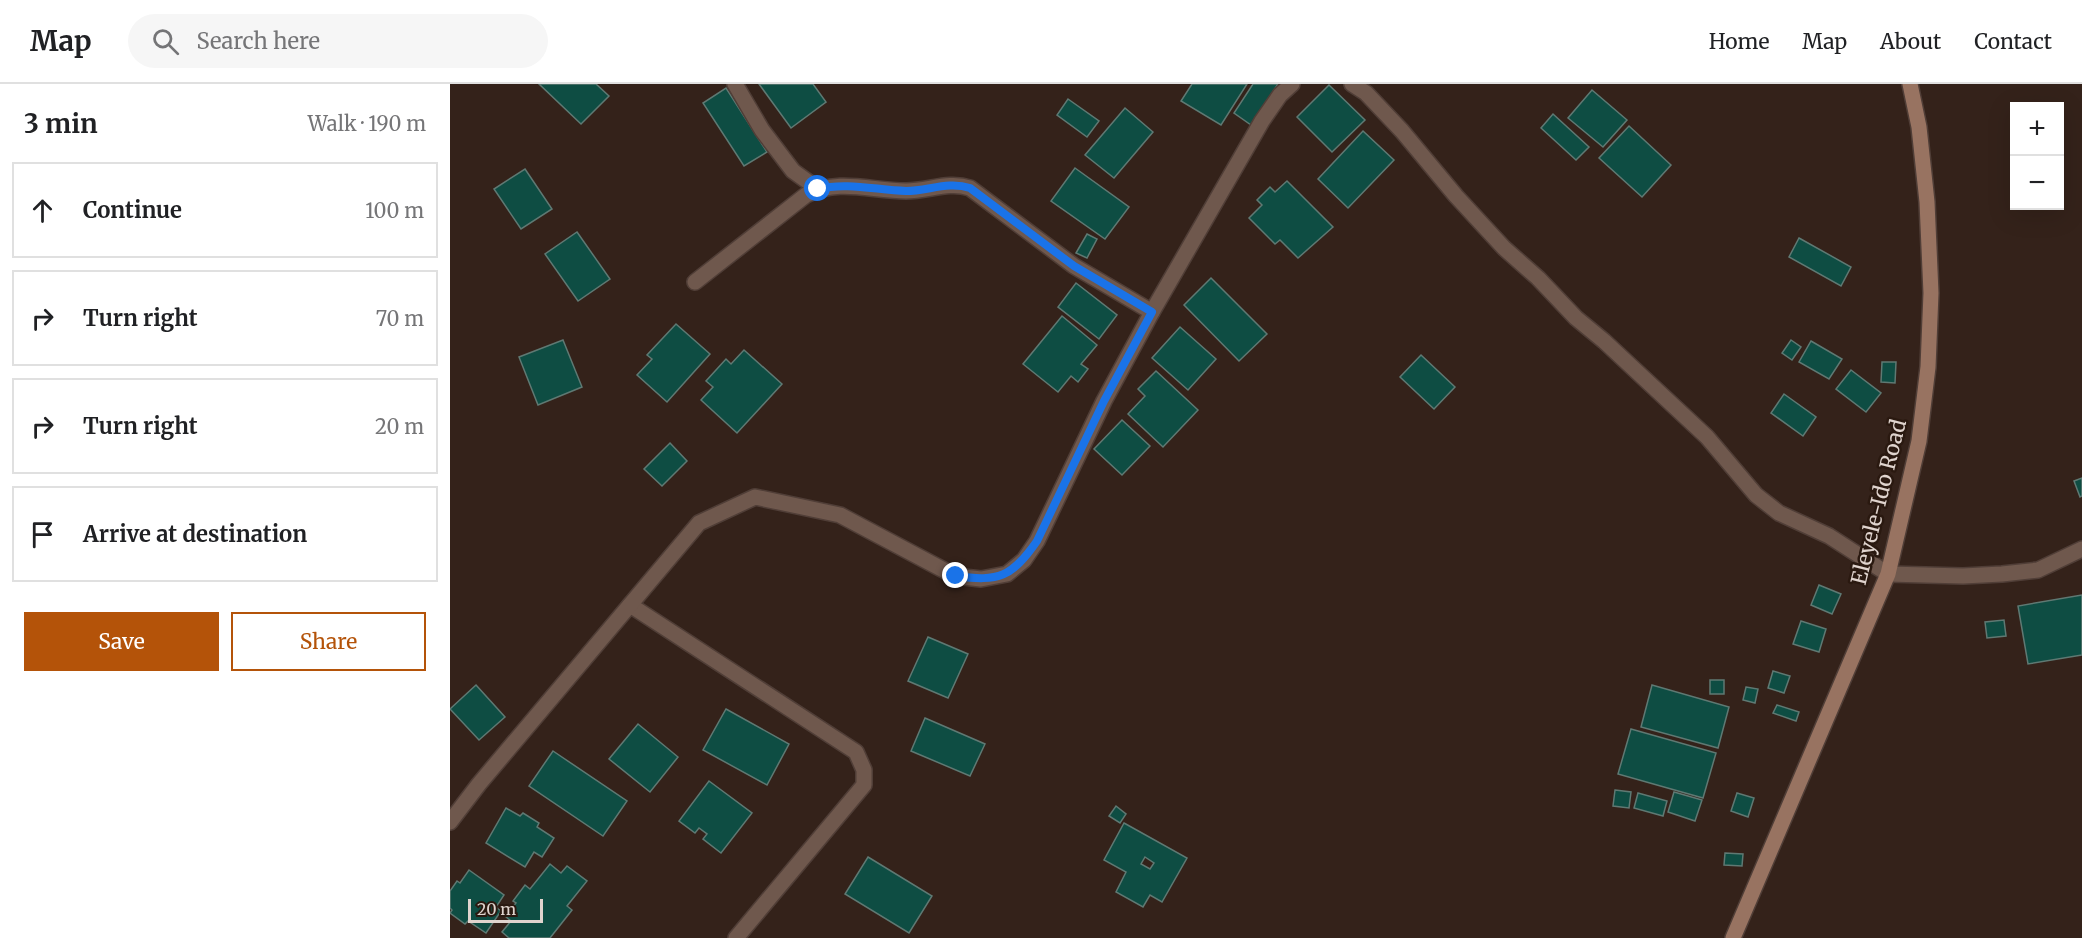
<!DOCTYPE html>
<html lang="en">
<head>
<meta charset="utf-8">
<style>
  :root { --surface:#fff; --page:#f6f6f6; --text:#202124; --muted:#757577; --line:#e0e0e0; --accent:#b45309 }
  body { margin:0; font-family:Merriweather,serif; background:var(--page); color:var(--text) }
  .controls { position:absolute; right:18px; top:18px; display:grid; overflow:hidden; border-radius:0px; box-shadow:0 6px 24px #0002 }
  .controls button { width:54px; height:54px; display:grid; place-items:center; padding:0; border:0; border-bottom:2px solid var(--line); background:var(--surface); color:var(--text); font:30px sans-serif }
  .scale { position:absolute; left:18px; bottom:15px; width:75px; box-sizing:border-box; padding-left:6px; border:3px solid #e0d4ce; border-top:0; font-size:16px; line-height:21px; white-space:nowrap; color:#e0d4ce; -webkit-text-stroke:4px #2a1910; paint-order:stroke }
  .stop { position:absolute; width:18px; height:18px; margin:-14px; border:4px solid #1a73e8; border-radius:50%; background:#fff }
  .stop.end { background:#1a73e8; border-color:#fff; box-shadow:0 2px 6px #0008 }
  .list { margin:0; padding:0; list-style:none }
  h2 { display:flex; justify-content:space-between; align-items:center; height:78px; margin:0; padding:0 24px; font-size:26px }
  h2 small { font-size:20px; font-weight:400; color:var(--muted) }
  .list li { display:grid; grid-template-columns:39px 1fr auto; gap:18px; align-items:center; box-sizing:border-box; height:96px; margin:0 12px 12px; padding:0 12px; border:2px solid var(--line); border-radius:0px }
  .list b { display:block; font-size:22px; white-space:nowrap }
  .list em { font-size:20px; font-style:normal; color:var(--muted) }
  .actions { display:flex; gap:12px; padding:18px 24px }
  .actions a { flex:1; padding:14px 0; border:2px solid var(--accent); border-radius:0px; text-align:center; font-size:21px; color:var(--accent) }
  .actions .main { background:var(--accent); color:#fff }
  .icon { flex:none; width:33px; height:33px; fill:none; stroke:currentColor; stroke-width:2; stroke-linecap:round; stroke-linejoin:round }
  .map { position:relative; flex:none; width:1632px; height:854px; overflow:hidden }
  header { display:flex; align-items:center; gap:36px; box-sizing:border-box; height:84px; padding:0 30px; background:var(--surface); border-bottom:2px solid var(--line) }
  header strong { font-size:28px }
  nav { display:flex; gap:33px; margin-inline-start:auto; font-size:21px }
  .search { width:420px; height:54px; background:var(--page); display:flex; align-items:center; gap:15px; box-sizing:border-box; padding:0 21px; border-radius:33px; color:var(--muted); font-size:22px }
  main { display:flex }
  aside { flex:1; background:var(--surface) }
  .map>svg:first-child { display:block }
  .building { fill:#0e4d43; stroke:#5f7973; stroke-width:1.5; fill-rule:evenodd }
  .lines { fill:none; stroke-linecap:round; stroke-linejoin:round }
  .street-casing { stroke:#503e37; stroke-width:18 }
  .secondary-casing { stroke:#503e37; stroke-width:18 }
  .street { stroke:#6f584d; stroke-width:15 }
  .secondary { stroke:#987361; stroke-width:15 }
  .route { stroke:#1a73e8; stroke-width:8 }
  .labels { text-anchor:middle; stroke-width:5; stroke-linejoin:round; paint-order:stroke }
  .street-label { font-size:21px; fill:#e0d4ce; stroke:#2a1910 }
</style>
</head>
<body>
<header>
<strong>Map</strong>
<div class="search"><svg class="icon" aria-label="search" viewBox="0 0 24 24"><circle cx="10" cy="10" r="6"/><path d="M15 15l6 6"/></svg>Search here</div>
<nav><a>Home</a><a>Map</a><a>About</a><a>Contact</a></nav>
</header>
<main>
<aside>
<h2>3 min<small>Walk · 190 m</small></h2>
<ul class="list">
<li><svg class="icon" aria-label="ahead" viewBox="0 0 24 24"><path d="M12 20V5M6 11l6-6 6 6"/></svg><div><b>Continue</b></div><em>100 m</em></li>
<li><svg class="icon" aria-label="right" viewBox="0 0 24 24"><path d="M7 20v-9h11M14 6l5 5-5 5"/></svg><div><b>Turn right</b></div><em>70 m</em></li>
<li><svg class="icon" aria-label="right" viewBox="0 0 24 24"><path d="M7 20v-9h11M14 6l5 5-5 5"/></svg><div><b>Turn right</b></div><em>20 m</em></li>
<li><svg class="icon" aria-label="arrive" viewBox="0 0 24 24"><path d="M6 21V4h12l-3 4 3 4H6"/></svg><div><b>Arrive at destination</b></div></li>
</ul>
<div class="actions"><a class="main">Save</a><a>Share</a></div>
</aside>
<div class="map">
<svg width="1632" height="854" viewBox="0 0 1632 854">
  <rect width="100%" height="100%" fill="#34221a"/>
  <!-- building -->
  <g class="building">
    <polygon points="89,0 146,0 159,12 131,40"/>
    <polygon points="309,0 363,0 376,18 341,44"/>
    <polygon points="742,0 797,0 771,41 731,17"/>
    <polygon points="803,0 828,0 801,41 784,29"/>
    <polygon points="879,1 915,36 882,68 847,33"/>
    <polygon points="276,4 317,68 294,82 253,19"/>
    <polygon points="1142,6 1177,36 1153,63 1118,34"/>
    <polygon points="618,15 649,37 637,53 607,31"/>
    <polygon points="675,24 703,48 664,94 635,71"/>
    <polygon points="1103,30 1139,63 1126,76 1091,44"/>
    <polygon points="1179,42 1221,81 1192,113 1149,74"/>
    <polygon points="913,47 944,76 898,124 868,95"/>
    <polygon points="625,84 679,123 655,155 601,117"/>
    <polygon points="75,85 102,125 71,145 44,105"/>
    <polygon points="837,97 883,143 848,174 830,156 825,160 799,134 812,121 807,116 820,103 825,108"/>
    <polygon points="127,148 160,195 128,217 95,170"/>
    <polygon points="637,150 647,155 637,174 626,169"/>
    <polygon points="1349,154 1401,183 1391,202 1339,173"/>
    <polygon points="761,194 817,250 789,277 734,221"/>
    <polygon points="626,199 667,231 649,255 608,223"/>
    <polygon points="612,232 647,261 631,280 638,285 628,298 621,292 608,308 573,280"/>
    <polygon points="226,240 260,270 217,318 187,291 202,275 197,271"/>
    <polygon points="730,243 766,275 738,306 702,274"/>
    <polygon points="113,256 132,303 88,321 69,273"/>
    <polygon points="1341,256 1351,263 1342,276 1332,269"/>
    <polygon points="1361,257 1392,275 1379,295 1349,278"/>
    <polygon points="294,266 332,300 287,349 251,316 263,303 256,297 276,275 281,280"/>
    <polygon points="971,271 1005,303 984,325 950,293"/>
    <polygon points="1432,278 1446,278 1445,299 1431,298"/>
    <polygon points="1401,286 1431,309 1416,328 1386,305"/>
    <polygon points="706,287 748,326 713,363 678,330 695,312 688,305"/>
    <polygon points="1334,310 1366,333 1353,352 1321,329"/>
    <polygon points="672,336 700,362 672,391 644,365"/>
    <polygon points="220,359 237,377 212,402 194,385"/>
    <polygon points="1632,394 1632,412 1630,413 1624,397"/>
    <polygon points="1369,501 1391,510 1382,530 1361,521"/>
    <polygon points="1632,511 1632,571 1578,580 1568,522"/>
    <polygon points="1554,536 1556,552 1537,554 1535,538"/>
    <polygon points="1351,537 1376,545 1369,568 1343,560"/>
    <polygon points="478,553 518,570 498,614 458,597"/>
    <polygon points="1323,587 1340,592 1334,609 1318,604"/>
    <rect x="1260" y="596" width="14" height="14"/>
    <polygon points="26,601 55,633 29,656 0,625"/>
    <polygon points="1202,601 1279,623 1268,664 1191,643"/>
    <polygon points="1296,603 1308,605 1305,619 1293,616"/>
    <polygon points="1327,621 1349,628 1346,637 1323,629"/>
    <polygon points="276,625 339,660 317,701 253,666"/>
    <polygon points="475,634 535,660 520,692 461,667"/>
    <polygon points="188,640 228,673 200,708 159,675"/>
    <polygon points="1181,645 1266,669 1253,714 1168,690"/>
    <polygon points="103,667 177,717 153,752 79,702"/>
    <polygon points="259,697 302,729 271,769 253,755 257,750 249,744 245,749 229,737"/>
    <polygon points="1165,706 1181,708 1179,724 1163,722"/>
    <polygon points="1224,708 1252,716 1245,737 1218,728"/>
    <polygon points="1188,709 1217,717 1213,732 1184,724"/>
    <polygon points="1287,709 1304,714 1298,733 1281,727"/>
    <polygon points="666,722 676,730 670,739 659,732"/>
    <polygon points="56,724 70,732 73,729 89,739 87,743 104,754 92,773 84,768 75,783 36,759"/>
    <path d="M674 739 737 774 712 818 700 811 693 823 666 808 676 788 654 776ZM695 773 704 779 700 785 691 780Z"/>
    <polygon points="1275,769 1293,770 1292,782 1274,781"/>
    <polygon points="418,773 482,812 459,849 395,810"/>
    <polygon points="100,780 111,789 117,782 137,797 117,822 122,826 100,854 59,854 52,848 61,837 55,832 66,819 63,817 75,801 80,805"/>
    <polygon points="19,786 54,811 46,823 51,827 36,849 18,837 15,840 0,829 2,826 0,824 0,807 7,797 10,799"/>
  </g>
  <g class="lines">
    <defs>
      <g id="street">
        <polyline points="285,0 312,46 343,87 368,105"/>
        <polyline points="902,0 916,9 952,47 1006,112 1054,164 1088,194 1126,234 1154,257 1257,353 1306,411 1329,429 1379,452 1438,490 1513,492 1552,490 1588,486 1632,465"/>
        <path d="M245 198 356 111C389 94 421 107 456 107 479 107 498 97 520 104L624 182 702 228"/>
        <polyline points="180,521 406,668 414,686 414,701 286,854"/>
        <polyline points="0,738 29,700 249,439 305,413 390,431 505,492 531,495 557,490 574,476 587,457 654,317 702,228 812,37 830,11 842,0"/>
      </g>
      <polyline id="secondary" points="1283,854 1438,490 1469,357 1478,283 1481,209 1477,118 1469,43 1460,0"/>
    </defs>
    <!-- street casing -->
    <use href="#street" class="street-casing"/>
    <!-- secondary casing -->
    <use href="#secondary" class="secondary-casing"/>
    <!-- street -->
    <use href="#street" class="street"/>
    <!-- secondary -->
    <use href="#secondary" class="secondary"/>
  </g>
  <g class="lines">
    <!-- route -->
    <path class="route" d="M368 105C397 98 426 106 456 107 478 107 498 97 520 104L624 182 702 228 654 317 587 457C562 493 549 498 506 492"/>
  </g>
  <g class="labels">
    <!-- street labels -->
    <g class="street-label">
      <text transform="translate(1429 418) rotate(-76)" y="7">Eleyele-Ido Road</text>
    </g>
  </g>
</svg>
<div class="controls">
<button>+</button>
<button>−</button>
</div>
<div class="scale">20 m</div>
<div class="stop" style="left:368px;top:105px"></div>
<div class="stop end" style="left:506px;top:492px"></div>
</div>
</main>
</body>
</html>
